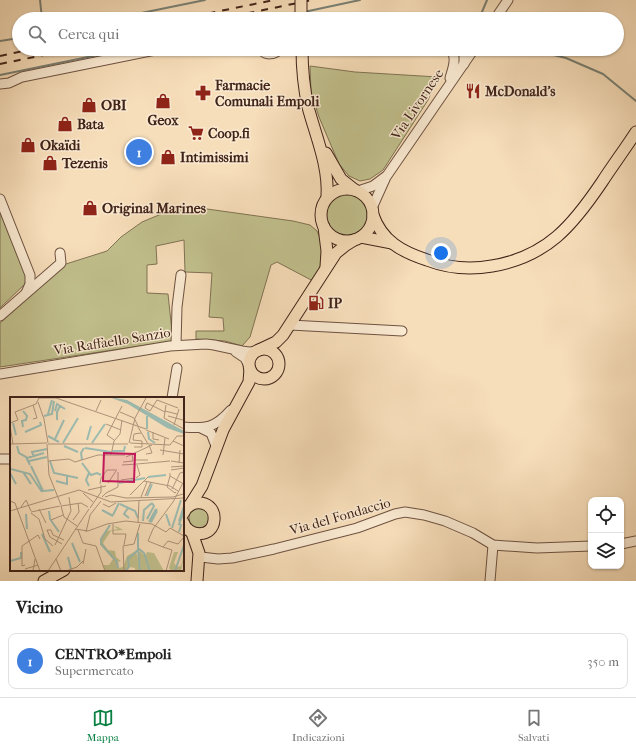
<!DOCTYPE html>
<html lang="it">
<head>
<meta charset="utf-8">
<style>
  :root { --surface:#fff; --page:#f6f6f6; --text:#222; --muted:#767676; --line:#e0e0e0; --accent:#0b8043 }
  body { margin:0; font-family:"IM FELL French Canon",serif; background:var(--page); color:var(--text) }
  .controls { position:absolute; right:12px; bottom:12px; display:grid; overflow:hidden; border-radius:8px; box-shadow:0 1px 3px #0004 }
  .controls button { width:36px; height:36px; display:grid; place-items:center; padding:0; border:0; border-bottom:1px solid var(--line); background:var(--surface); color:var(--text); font:20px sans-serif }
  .you { position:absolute; left:441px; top:253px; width:14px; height:14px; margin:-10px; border:3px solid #fff; border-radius:50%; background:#1a73e8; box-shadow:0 0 0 6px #1a73e833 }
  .badge { display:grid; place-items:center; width:26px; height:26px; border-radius:50%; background:var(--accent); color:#fff; font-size:13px; font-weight:700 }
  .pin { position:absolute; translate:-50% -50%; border:2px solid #fff; box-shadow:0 1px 4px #0006 }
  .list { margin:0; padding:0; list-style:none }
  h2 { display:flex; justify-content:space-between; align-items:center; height:52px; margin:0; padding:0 16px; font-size:17px }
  h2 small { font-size:13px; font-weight:400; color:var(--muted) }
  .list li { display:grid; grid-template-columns:26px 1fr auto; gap:12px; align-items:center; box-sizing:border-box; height:56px; margin:0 8px 8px; padding:0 8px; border:1px solid var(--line); border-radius:8px }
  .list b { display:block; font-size:15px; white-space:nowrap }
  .list p { margin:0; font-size:13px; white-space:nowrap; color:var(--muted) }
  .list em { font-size:13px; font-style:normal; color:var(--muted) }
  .icon { flex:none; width:22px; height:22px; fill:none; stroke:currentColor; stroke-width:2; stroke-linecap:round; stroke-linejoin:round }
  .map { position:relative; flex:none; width:636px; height:581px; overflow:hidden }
  .search { position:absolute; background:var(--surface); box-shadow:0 1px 3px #0004; left:12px; right:12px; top:12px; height:44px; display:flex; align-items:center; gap:10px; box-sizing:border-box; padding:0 14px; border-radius:22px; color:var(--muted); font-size:15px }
  .sheet { height:116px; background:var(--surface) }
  nav { display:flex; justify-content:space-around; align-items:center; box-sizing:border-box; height:56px; border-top:1px solid var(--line); background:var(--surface); font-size:11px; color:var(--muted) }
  nav a { display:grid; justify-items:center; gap:2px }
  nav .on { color:var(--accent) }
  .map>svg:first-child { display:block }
  .green { fill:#c1c08d; stroke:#807253 }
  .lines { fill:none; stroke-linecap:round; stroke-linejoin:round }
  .stream { stroke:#787f74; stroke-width:2 }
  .minor-casing { stroke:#6e5241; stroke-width:11 }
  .major-casing { stroke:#402319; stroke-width:13 }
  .minor { stroke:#faead2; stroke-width:9 }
  .major { stroke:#f7deba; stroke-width:11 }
  .rail { stroke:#402319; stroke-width:2; stroke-dasharray:7 7; stroke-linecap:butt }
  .major-bridge-casing { stroke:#402319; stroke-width:13; stroke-linecap:butt }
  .major-bridge { stroke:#f7deba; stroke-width:11 }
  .labels { text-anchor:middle; stroke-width:3; stroke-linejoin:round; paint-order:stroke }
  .poi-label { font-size:14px; font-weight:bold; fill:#402319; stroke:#faead2; text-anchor:start }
  .street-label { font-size:14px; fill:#402319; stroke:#faead2 }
  .inset-river { fill:none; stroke:#9dbcb1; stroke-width:2 }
  .inset-road { fill:none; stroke:#ae937a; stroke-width:1 }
  .view { fill:#c2185b; fill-opacity:0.15; stroke:#c2185b; stroke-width:2 }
  .inset-edge { fill:none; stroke:#402319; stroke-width:2 }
</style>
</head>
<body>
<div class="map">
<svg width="636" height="581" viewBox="0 0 636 581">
  <rect width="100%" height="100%" fill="#f7deba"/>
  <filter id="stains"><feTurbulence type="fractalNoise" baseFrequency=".005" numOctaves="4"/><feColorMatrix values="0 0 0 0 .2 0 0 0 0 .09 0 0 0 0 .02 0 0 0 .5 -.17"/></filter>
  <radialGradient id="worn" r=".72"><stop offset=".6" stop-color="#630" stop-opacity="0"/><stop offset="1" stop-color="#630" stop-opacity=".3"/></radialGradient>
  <!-- green -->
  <g class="green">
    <polygon points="310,66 355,72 438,77 428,100 383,170 370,179 360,181 349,176 339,164 319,117 311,92"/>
    <circle cx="347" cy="215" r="22"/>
    <polygon points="207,209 293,221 310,225 317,231 321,240 322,250 320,272 313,281 277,262 271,265 250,337 242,346 225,341 196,339 196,331 224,331 223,318 209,317 212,273 185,272 184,240 156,246 157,264 147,265 147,293 168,294 173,341 0,367 0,323 63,267 66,264 107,251 121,237 142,222 171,210"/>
    <polygon points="0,211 26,277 25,284 0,308"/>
    <circle cx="199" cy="518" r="10"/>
  </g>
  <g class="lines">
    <!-- stream -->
    <g class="stream">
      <polyline points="40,0 42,19"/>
      <polyline points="304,12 360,0"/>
      <polyline points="112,19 205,0"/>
      <polyline points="269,19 298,13"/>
      <polyline points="479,19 487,0"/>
      <polyline points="0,41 19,38"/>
      <polyline points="529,49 566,58 603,74 636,101"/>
      <polyline points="0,75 127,49"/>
    </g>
    <defs>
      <g id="minor">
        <polyline points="495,19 508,0"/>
        <path d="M260 49C266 56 274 55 280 49"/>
        <polyline points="462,49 464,56 464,64"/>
        <path d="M450 78C453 68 457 58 451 49"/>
        <polyline points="0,84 9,83 22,77 160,49"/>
        <polyline points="358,191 373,186 385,177"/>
        <polyline points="0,199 30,275 30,284 26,293"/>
        <polyline points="372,208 386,177 474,49"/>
        <polyline points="0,316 61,263 60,253"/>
        <polyline points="290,325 402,331"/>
        <polyline points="176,345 177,307 181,275"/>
        <polyline points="236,352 245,358 249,366"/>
        <polyline points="0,374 170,346 206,344 214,345 242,351 249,352 258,351"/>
        <polyline points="172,398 177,368"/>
        <path d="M183 427C206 429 215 428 231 410"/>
        <polyline points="201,428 211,433 216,446"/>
        <polyline points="0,459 11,459"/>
        <polyline points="621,544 636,541"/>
        <polyline points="201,557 218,559 232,558 274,549 357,528 395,514 405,512 424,515 445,521 473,533 493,545 537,548 591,546"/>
        <polyline points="490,581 493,545"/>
      </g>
      <g id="major">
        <path d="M302 49C302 69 304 88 308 107 316 137 329 166 327 197"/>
        <polyline points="326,153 341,179 355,190"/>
        <circle cx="347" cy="215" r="26"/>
        <path d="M373 215C382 241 402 252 427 260 448 268 470 270 492 266 547 257 573 225 602 182 613 165 625 149 636 132"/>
        <polyline points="324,227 327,251 326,267"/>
        <polyline points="361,237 392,243"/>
        <circle cx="264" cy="364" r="15"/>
        <polyline points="259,350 276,342 283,335 336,253 346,245 354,240"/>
        <polyline points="190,505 202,486 223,430 249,382 250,369"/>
        <path d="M183 514C190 496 216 501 214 520 213 538 188 538 183 522"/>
        <polyline points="192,533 199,553 197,581"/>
        <polyline points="44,581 64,570"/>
      </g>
    </defs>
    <!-- minor casing -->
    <use href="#minor" class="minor-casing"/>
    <!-- major casing -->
    <use href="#major" class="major-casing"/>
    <!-- minor -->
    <use href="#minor" class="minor"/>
    <!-- major -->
    <use href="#major" class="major"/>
    <!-- rail -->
    <g class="rail">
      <polyline points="181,19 274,0"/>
      <polyline points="220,19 312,0"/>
      <polyline points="0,56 33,49"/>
      <polyline points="0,64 73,49"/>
    </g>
    <defs>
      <polyline id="major-bridge" points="301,0 301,19"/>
    </defs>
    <!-- major-bridge casing -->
    <use href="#major-bridge" class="major-bridge-casing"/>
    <!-- major-bridge -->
    <use href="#major-bridge" class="major-bridge"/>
  </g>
  <!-- icons -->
  <defs>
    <symbol id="restaurant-bare" viewBox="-9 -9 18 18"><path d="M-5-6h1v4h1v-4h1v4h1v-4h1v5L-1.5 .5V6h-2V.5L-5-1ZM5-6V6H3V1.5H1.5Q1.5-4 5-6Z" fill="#8f2418" stroke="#faead2" stroke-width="2.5" paint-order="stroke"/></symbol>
    <symbol id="pharmacy-bare" viewBox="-9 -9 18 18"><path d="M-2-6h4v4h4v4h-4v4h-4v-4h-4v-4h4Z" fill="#8f2418" stroke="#faead2" stroke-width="2.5" paint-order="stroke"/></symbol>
    <symbol id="shop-bare" viewBox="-9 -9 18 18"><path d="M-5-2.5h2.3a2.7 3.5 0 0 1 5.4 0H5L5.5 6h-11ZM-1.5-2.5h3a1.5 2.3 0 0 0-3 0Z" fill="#8f2418" stroke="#faead2" stroke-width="2.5" paint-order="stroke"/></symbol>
    <symbol id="supermarket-bare" viewBox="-9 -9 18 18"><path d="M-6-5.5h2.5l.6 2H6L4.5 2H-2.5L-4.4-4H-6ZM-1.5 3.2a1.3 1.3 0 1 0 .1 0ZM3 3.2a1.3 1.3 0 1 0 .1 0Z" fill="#8f2418" stroke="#faead2" stroke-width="2.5" paint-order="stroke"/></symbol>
    <symbol id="fuel-bare" viewBox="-9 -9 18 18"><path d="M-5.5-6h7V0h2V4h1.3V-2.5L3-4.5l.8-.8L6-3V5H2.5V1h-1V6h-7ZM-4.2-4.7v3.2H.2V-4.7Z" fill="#8f2418" stroke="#faead2" stroke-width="2.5" paint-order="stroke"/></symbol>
  </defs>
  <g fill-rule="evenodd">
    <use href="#restaurant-bare" x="462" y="80" width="22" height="22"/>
    <use href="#pharmacy-bare" x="192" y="82" width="22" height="22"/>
    <use href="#shop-bare" x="152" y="90" width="22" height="22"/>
    <use href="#shop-bare" x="78" y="94" width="22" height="22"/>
    <use href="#shop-bare" x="54" y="113" width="22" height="22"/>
    <use href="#supermarket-bare" x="185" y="122" width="22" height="22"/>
    <use href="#shop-bare" x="17" y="134" width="22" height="22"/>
    <use href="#shop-bare" x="157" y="146" width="22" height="22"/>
    <use href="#shop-bare" x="39" y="152" width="22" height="22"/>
    <use href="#shop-bare" x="79" y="197" width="22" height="22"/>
    <use href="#fuel-bare" x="305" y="292" width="22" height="22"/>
  </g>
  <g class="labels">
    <!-- poi labels -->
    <g class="poi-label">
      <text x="215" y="90">Farmacie<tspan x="215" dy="16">Comunali Empoli</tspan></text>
      <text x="485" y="96">McDonald's</text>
      <text x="101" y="110">OBI</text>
      <text x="163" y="125" text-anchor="middle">Geox</text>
      <text x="77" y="129">Bata</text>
      <text x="208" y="138">Coop.fi</text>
      <text x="40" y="150">Okaïdi</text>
      <text x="180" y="162">Intimissimi</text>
      <text x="62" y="168">Tezenis</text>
      <text x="102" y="213">Original Marines</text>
      <text x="328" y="308">IP</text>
    </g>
    <!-- street labels -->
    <g class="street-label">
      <text transform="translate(417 104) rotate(-56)" y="5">Via Livornese</text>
      <text transform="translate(112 341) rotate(-9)" y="5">Via Raffaello Sanzio</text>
      <text transform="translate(340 516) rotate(-16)" y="5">Via del Fondaccio</text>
    </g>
  </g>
  <!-- overview -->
  <g transform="translate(10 397)">
    <rect width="174" height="174" fill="#f7deba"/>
    <path d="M103 129 108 130 113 133 101 134 93 146 98 153 105 154 106 160 111 164 108 165V171L113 170 117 159 126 154 131 174 128 158 130 154 135 159 137 155 144 156 154 174H125V171L120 170 117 174H95L93 168H99L103 162 90 147 91 142 97 134 108 132ZM164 155H168L164 166 167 170 171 169 174 158 171 174H161L159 171Z" fill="#c1c08d"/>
    <path d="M99 0 117 3 174 34V37L157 31 118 7Z" fill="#9dbcb1"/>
    <path class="inset-river" d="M13 14 17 19 16 23 12 24 13 30M45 14 47 7 55 12M38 17 42 3M34 19 42 17 44 4M137 19V32M47 23V15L50 9M3 26 6 38M15 35 31 28 30 25M138 35 139 42 145 46M38 39 49 45M45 42 54 23M77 43 81 29M53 46 68 21M82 46 95 27M7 49 9 56 16 60 20 68M54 49 68 55M75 51 101 55M102 54H114L115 49M24 60 22 55 37 52M17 61 34 56M72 63 71 56 74 51M19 64 37 60M40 64 44 76 68 81M72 66 81 78 87 76 91 78M21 69 33 94 44 93M1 72 20 77 32 95M13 75 21 87M0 76 6 87M79 76 76 83 79 89M138 80 156 78M46 84 57 87V79M109 86 135 81M137 99 142 87M110 107 125 114 128 121M118 111 114 117 119 121M92 113 103 119M39 114 40 122 49 135M16 117 17 132M156 117 160 129M103 118 109 106M137 122 144 109 142 106M133 124 134 113 142 106M169 124 174 109M139 125 146 112M140 125 147 112M141 125 147 114M100 128 91 142V147L107 165 108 171M162 131 171 103M169 135 171 128 169 127 174 115M128 136V151L134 156 140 174M32 137 40 155M62 146 70 165M128 151 130 174M58 160 61 172M0 164 11 161V155M116 173 119 170 118 162 128 153M165 174 174 148"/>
    <path class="inset-road" d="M147 3 168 11M28 5 34 22 38 46M137 6 135 11 140 14 147 3M137 6 155 15M23 8 27 21 23 22M156 8 154 21 174 32M86 14 91 3M155 14 167 17M5 15 26 7 29 1H46L136 32M110 15 124 21 128 29M158 19 173 23M0 26 8 23 5 15M96 27 111 33M164 28 169 12M0 29 3 47M128 30 138 47M136 33 159 42M143 35V42L149 43M104 43 97 38 112 9M163 44 174 49M119 46 125 21 136 1M120 46 160 48 167 39H174M0 47 37 46M37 47 39 78 51 108M38 47H118M124 50H132V44L123 43 124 37 131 36M150 53 174 57M136 57 142 56 139 48M101 58 104 44 110 37 112 23M153 58 155 41M116 60 142 48M124 63H138M38 64 59 62 65 65 88 58H115M161 64 174 66M113 65 123 64 122 57M169 66 170 53M127 67 160 64M112 68 127 67M161 70 174 69M161 73 174 71M160 76V79L172 86M160 79 157 90 165 96 166 95M126 81 130 78 127 68M111 83 125 81M134 84 160 89 168 94M174 84 163 105 143 132 138 144 153 150 158 144 168 147 174 140M98 86 106 74M90 87 91 81 97 73H107M162 92 170 76 174 75M78 93 96 89M73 96 83 105M120 98 138 80M135 99 141 85M92 100 96 96 108 90V75M95 100 101 98 116 101 163 100 173 97M131 100 137 85M0 104 5 106 30 174M93 107 99 110 106 106M51 109 54 120 67 129M51 109 71 106 78 110M11 110 16 103 21 114M80 111 91 95V88M29 112 36 126M0 114 69 93 101 105 174 101M21 115 50 109M21 116 29 122 35 142 43 149M41 123 53 118M63 123 69 115 68 106M128 126 129 103M103 127V137H116L114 148M65 132 78 134 97 127 116 124 142 127 156 135 160 131 174 139M68 133 73 146 86 149 95 174M76 135 80 118 91 104M52 147 40 140 37 133H41L43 138 54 143M45 148 61 114 59 100M153 150 162 153 156 174M46 162 51 174M73 167 76 152M15 168 12 169V149L28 138 30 142M15 172 28 168M23 174 25 162M38 174 79 112M56 174 67 170 73 164M114 174 113 149 124 147 130 127"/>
    <path class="view" d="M94 56 125 57 124 85 93 84Z"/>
    <rect width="174" height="174" class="inset-edge"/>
  </g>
  <rect width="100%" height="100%" filter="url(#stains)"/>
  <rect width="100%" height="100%" fill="url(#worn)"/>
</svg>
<div class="controls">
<button><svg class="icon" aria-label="locate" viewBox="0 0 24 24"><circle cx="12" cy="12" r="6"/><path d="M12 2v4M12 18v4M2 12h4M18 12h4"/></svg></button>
<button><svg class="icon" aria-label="layers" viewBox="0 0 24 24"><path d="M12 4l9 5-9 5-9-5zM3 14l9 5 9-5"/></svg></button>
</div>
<div class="you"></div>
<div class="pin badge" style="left:139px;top:152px;background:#3f7fe0">1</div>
<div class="search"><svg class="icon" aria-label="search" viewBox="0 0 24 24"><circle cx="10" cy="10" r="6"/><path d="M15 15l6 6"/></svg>Cerca qui</div>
</div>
<section class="sheet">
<h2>Vicino<small></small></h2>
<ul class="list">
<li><span class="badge" style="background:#3f7fe0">1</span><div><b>CENTRO*Empoli</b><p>Supermercato</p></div><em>350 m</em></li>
</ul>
</section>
<nav>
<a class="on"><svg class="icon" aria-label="map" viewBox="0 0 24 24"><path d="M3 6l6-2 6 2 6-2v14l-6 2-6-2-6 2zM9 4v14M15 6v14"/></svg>Mappa</a>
<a><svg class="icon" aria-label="directions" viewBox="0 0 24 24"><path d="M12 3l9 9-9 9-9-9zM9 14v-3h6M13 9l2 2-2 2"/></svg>Indicazioni</a>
<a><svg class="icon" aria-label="saved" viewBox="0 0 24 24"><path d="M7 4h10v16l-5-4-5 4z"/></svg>Salvati</a>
</nav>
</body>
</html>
